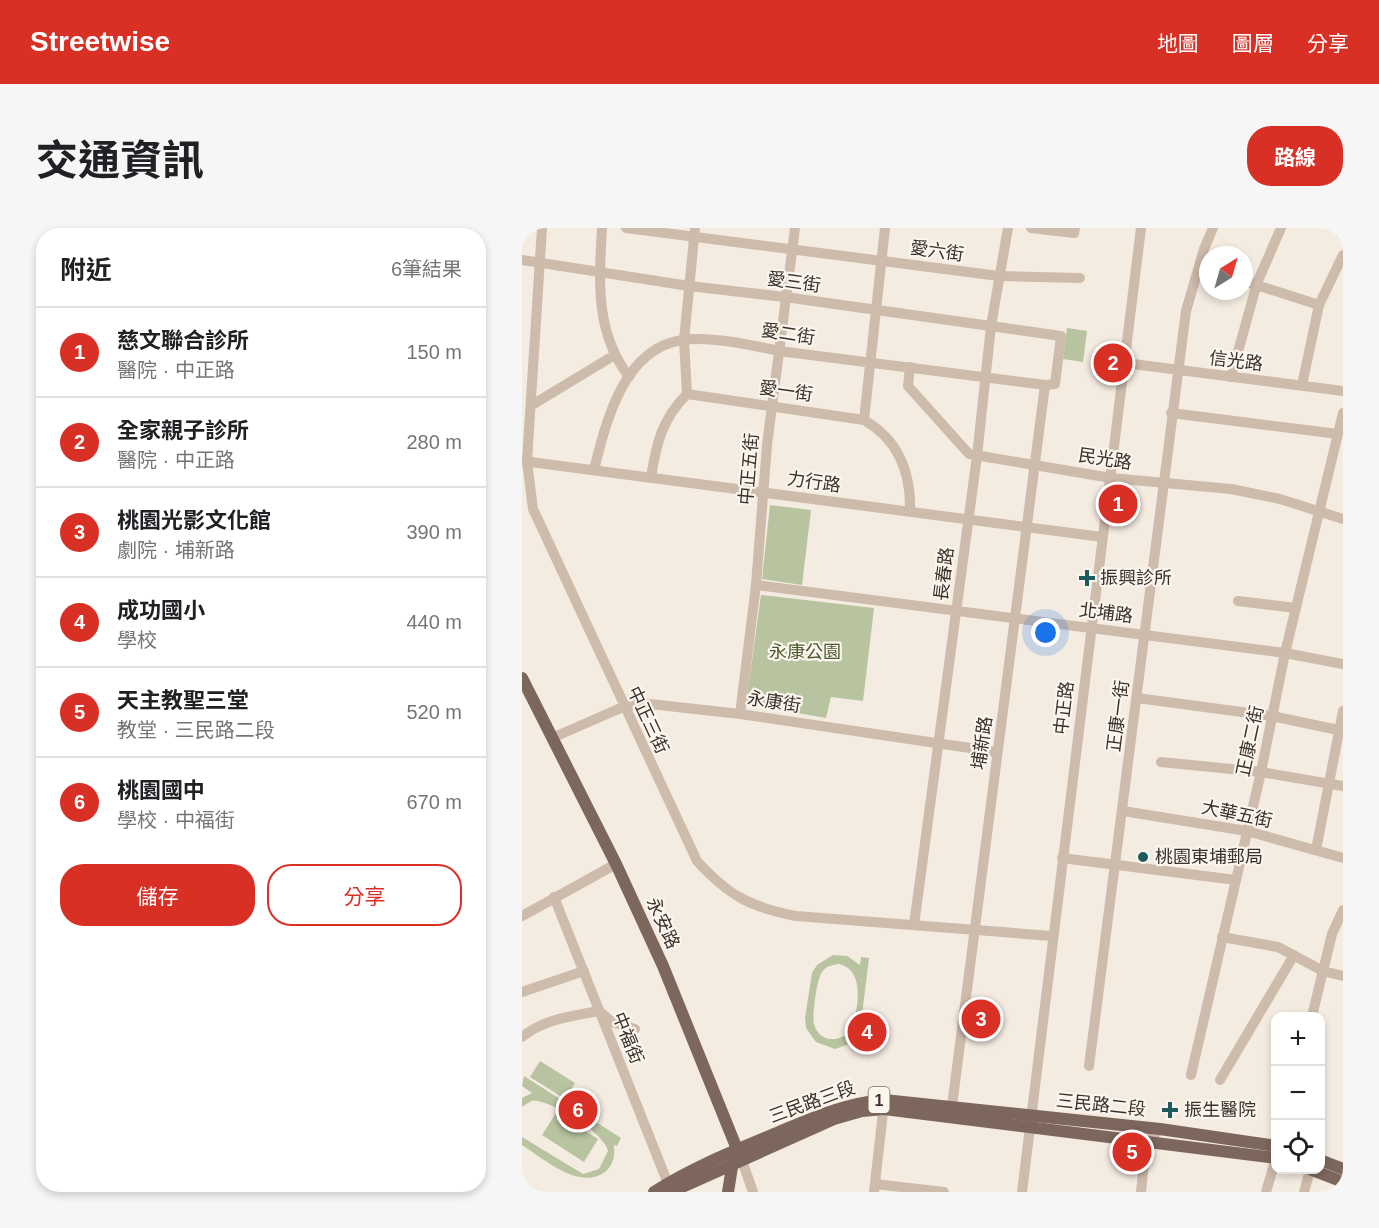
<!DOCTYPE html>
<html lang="zh-TW">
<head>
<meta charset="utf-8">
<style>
  :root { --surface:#fff; --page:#f6f6f6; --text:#202124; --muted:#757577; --line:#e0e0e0; --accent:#d93025 }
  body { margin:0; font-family:Helvetica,"Noto Sans TC",sans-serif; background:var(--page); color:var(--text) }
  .controls { position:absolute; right:18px; bottom:18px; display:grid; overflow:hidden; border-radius:12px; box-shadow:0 3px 9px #0003 }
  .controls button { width:54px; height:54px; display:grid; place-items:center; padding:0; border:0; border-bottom:2px solid var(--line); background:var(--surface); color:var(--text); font:30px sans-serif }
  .compass { position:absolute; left:677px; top:18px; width:54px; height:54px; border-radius:50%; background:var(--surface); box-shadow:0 3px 9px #0003; rotate:37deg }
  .you { position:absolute; left:524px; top:405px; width:21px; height:21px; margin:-15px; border:4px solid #fff; border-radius:50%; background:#1a73e8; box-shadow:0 0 0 9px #1a73e833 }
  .badge { display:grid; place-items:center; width:39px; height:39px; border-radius:50%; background:var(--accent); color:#fff; font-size:20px; font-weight:700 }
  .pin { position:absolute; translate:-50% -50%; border:3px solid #fff; box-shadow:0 2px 6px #0006 }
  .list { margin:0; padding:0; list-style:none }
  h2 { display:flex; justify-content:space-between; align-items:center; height:78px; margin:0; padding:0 24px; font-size:26px }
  h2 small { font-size:20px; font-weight:400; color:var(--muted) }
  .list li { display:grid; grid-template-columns:39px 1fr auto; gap:18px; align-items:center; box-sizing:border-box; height:90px; padding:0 24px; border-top:2px solid var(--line) }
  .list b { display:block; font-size:22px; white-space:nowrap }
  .list p { margin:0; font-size:20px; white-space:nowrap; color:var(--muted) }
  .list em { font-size:20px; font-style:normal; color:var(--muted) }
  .actions { display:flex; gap:12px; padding:18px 24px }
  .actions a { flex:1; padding:14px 0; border:2px solid var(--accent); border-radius:24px; text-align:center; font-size:21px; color:var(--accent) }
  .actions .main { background:var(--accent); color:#fff }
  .icon { flex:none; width:33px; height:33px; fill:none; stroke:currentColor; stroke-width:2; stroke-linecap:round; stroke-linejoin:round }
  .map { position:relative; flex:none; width:821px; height:964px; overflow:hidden; border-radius:24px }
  header { display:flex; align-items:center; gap:36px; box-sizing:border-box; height:84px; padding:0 30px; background:var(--accent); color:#fff }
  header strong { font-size:28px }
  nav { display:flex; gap:33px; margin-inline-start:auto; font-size:21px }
  .intro { display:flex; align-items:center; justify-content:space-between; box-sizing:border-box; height:144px; padding:0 36px }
  h1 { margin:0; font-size:42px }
  .button { padding:15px 27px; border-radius:24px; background:var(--accent); color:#fff; font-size:21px; font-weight:700 }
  main { display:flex; gap:36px; padding:0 36px }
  aside { flex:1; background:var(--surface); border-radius:24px; box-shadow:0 3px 9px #0003 }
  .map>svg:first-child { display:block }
  .green { fill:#b8c4a0; fill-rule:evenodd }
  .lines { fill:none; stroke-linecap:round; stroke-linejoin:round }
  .minor { stroke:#cdbbac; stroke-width:10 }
  .major { stroke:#7d675c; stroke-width:12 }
  .poi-dot { fill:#1f5a5e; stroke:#fbf5ee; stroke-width:2 }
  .labels { text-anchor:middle; stroke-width:4.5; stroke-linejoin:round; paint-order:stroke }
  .shield { fill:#fbf5ee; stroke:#756b66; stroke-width:1.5 }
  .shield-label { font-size:16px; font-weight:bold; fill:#3b302b }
  .street-label { font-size:18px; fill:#3b302b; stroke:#fbf5ee }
  .poi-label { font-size:18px; fill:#3b302b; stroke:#fbf5ee; text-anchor:start }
  .park-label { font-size:18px; fill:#4a5a2e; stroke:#fbf5ee }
</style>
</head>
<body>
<header>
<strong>Streetwise</strong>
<nav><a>地圖</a><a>圖層</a><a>分享</a></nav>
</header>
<div class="intro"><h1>交通資訊</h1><a class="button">路線</a></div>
<main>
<aside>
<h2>附近<small>6筆結果</small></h2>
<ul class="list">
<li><span class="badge">1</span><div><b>慈文聯合診所</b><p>醫院 · 中正路</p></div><em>150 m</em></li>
<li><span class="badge">2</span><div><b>全家親子診所</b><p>醫院 · 中正路</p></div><em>280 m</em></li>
<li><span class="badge">3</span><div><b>桃園光影文化館</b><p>劇院 · 埔新路</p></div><em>390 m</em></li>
<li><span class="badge">4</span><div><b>成功國小</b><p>學校</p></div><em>440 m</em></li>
<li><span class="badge">5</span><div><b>天主教聖三堂</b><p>教堂 · 三民路二段</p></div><em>520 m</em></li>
<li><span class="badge">6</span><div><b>桃園國中</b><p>學校 · 中福街</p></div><em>670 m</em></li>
</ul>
<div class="actions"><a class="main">儲存</a><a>分享</a></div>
</aside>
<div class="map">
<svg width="821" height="964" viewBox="0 0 821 964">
  <rect width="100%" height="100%" fill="#f4ebe1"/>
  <!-- green -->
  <g class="green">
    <polygon points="545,100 565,103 561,134 541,131"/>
    <polygon points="248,277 289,282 280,357 240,351"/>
    <polygon points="239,367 352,380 341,473 309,469 304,490 224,476"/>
    <path d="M311 727 325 728 338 737 339 729 347 730 338 803 330 815 313 821 294 814 284 800 283 790 290 745 295 737ZM317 736C344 742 336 782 329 802 318 815 297 815 292 796 290 787 295 750 300 744 304 738 310 737 317 736Z"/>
    <polygon points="18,833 53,855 43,871 8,849"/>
    <path d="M2 848 99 910 95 918 92 917C93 926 92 936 84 943 59 964 22 931 0 917V909L61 946 77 941 86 923C83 905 27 870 9 873L0 879V870L10 865 0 858Z"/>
    <polygon points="34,885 76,911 62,934 20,907"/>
  </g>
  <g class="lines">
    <!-- minor -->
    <g class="minor">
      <path d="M20 0 5 233 11 281 175 633C207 668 228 679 274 688L530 708"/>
      <path d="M80 0C77 54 73 104 107 149"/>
      <polyline points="104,0 477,48 558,50"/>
      <polyline points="509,0 552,5 553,0"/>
      <polyline points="815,0 821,8"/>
      <path d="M0 32 167 58 263 69 539 108 533 156 523 157 257 123C230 117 188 108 160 112 101 121 84 194 72 242"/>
      <polyline points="722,53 797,77"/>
      <polyline points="603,135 821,163"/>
      <polyline points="388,139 386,158 447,226 589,250 709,261 758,271 821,291"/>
      <polyline points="709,149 735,55 759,0"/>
      <polyline points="780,157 797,77 821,27"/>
      <polyline points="165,166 162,112 173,0"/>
      <polyline points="10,177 91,128"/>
      <polyline points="649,185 816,206"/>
      <polyline points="342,192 363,0"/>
      <polyline points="1,233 580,309"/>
      <path d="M129 250C134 216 140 191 165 166L342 192C377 212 389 244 388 283"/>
      <polyline points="234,357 763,425 821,436"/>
      <polyline points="716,373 774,380"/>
      <polyline points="615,470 750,488 816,502"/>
      <polyline points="218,486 234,357 245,217 273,0"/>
      <polyline points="30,510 101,479 119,475 218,486 475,524"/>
      <polyline points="639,534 739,544 821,558"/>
      <polyline points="601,583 725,603 821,630"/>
      <polyline points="794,622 821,483"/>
      <polyline points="540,630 714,652"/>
      <polyline points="32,669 149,963"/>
      <polyline points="0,688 94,636"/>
      <polyline points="392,697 455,228 469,98 486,0"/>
      <polyline points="700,709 756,719 801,743 821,748"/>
      <polyline points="0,764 62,743"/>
      <polyline points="790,788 810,706 821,682"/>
      <path d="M0 809C22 791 50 788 77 783L90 794 113 801"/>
      <polyline points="567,838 664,83 682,21 691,0"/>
      <polyline points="669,847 739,544 763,425 821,185"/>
      <polyline points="698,852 772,727"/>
      <polyline points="430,878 523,157"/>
      <polyline points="218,927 231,964"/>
      <polyline points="353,956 422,964"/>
      <polyline points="352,964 362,875"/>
      <polyline points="500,964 619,0"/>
      <polyline points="619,964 624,915 638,901"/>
      <polyline points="744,964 754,930"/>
      <polyline points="782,964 788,942"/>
    </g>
    <!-- major -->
    <g class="major">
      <polyline points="0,450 94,636 141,738 215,921"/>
      <polyline points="798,932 821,941"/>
      <polyline points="790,942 821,954"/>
      <path d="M132 964C171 939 214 922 257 904 291 890 324 875 362 872L638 901 754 918"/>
      <polyline points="149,964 312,891 340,883 362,881 754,930"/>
      <polyline points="206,964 211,933"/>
    </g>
  </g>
  <!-- markers -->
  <g class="poi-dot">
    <path d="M562 341h6v6h6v6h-6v6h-6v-6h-6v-6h6z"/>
    <circle cx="621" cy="629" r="6"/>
    <path d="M645 873h6v6h6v6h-6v6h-6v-6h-6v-6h6z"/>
  </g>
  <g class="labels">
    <!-- shield labels -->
    <rect class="shield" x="346.5" y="859" width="21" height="26" rx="4.5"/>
    <g class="shield-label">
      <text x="357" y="878">1</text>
    </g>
    <!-- street labels -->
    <g class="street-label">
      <text transform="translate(415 23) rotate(8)" y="6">愛六街</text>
      <text transform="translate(272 54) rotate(8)" y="6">愛三街</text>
      <text transform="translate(266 106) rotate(9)" y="6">愛二街</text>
      <text transform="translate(714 133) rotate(7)" y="6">信光路</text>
      <text transform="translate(264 163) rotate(8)" y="6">愛一街</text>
      <text transform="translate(583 231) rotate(9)" y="6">民光路</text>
      <text transform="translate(227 241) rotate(-85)" y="6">中正五街</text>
      <text transform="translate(292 254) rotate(8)" y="6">力行路</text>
      <text transform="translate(422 346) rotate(-83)" y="6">長春路</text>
      <text transform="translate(584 385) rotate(7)" y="6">北埔路</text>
      <text transform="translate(252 474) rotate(9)" y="6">永康街</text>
      <text transform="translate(542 480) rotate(-83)" y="6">中正路</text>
      <text transform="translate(596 488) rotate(-83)" y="6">正康一街</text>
      <text transform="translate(126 492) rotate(65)" y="6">中正三街</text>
      <text transform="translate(728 513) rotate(-78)" y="6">正康二街</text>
      <text transform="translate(460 515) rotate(-82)" y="6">埔新路</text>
      <text transform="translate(715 586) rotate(12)" y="6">大華五街</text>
      <text transform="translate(141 695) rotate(65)" y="6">永安路</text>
      <text transform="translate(106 810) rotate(68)" y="6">中福街</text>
      <text transform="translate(290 874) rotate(-20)" y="6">三民路三段</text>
      <text transform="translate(579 877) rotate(6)" y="6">三民路二段</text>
    </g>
    <!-- poi labels -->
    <g class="poi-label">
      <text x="578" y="356">振興診所</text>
      <text x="633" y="635">桃園東埔郵局</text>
      <text x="662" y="888">振生醫院</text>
    </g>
    <!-- park labels -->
    <g class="park-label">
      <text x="283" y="430">永康公園</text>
    </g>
  </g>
</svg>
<div class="controls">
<button>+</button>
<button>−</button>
<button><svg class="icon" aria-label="locate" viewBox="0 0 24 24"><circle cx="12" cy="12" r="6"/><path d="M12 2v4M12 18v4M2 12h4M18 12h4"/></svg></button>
</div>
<svg class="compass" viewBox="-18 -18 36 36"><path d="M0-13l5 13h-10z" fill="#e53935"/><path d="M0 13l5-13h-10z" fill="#757577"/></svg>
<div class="you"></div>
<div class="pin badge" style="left:596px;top:276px">1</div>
<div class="pin badge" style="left:591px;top:135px">2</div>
<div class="pin badge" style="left:459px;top:791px">3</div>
<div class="pin badge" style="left:345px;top:804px">4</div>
<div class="pin badge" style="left:610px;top:924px">5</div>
<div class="pin badge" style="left:56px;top:882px">6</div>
</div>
</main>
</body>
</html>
